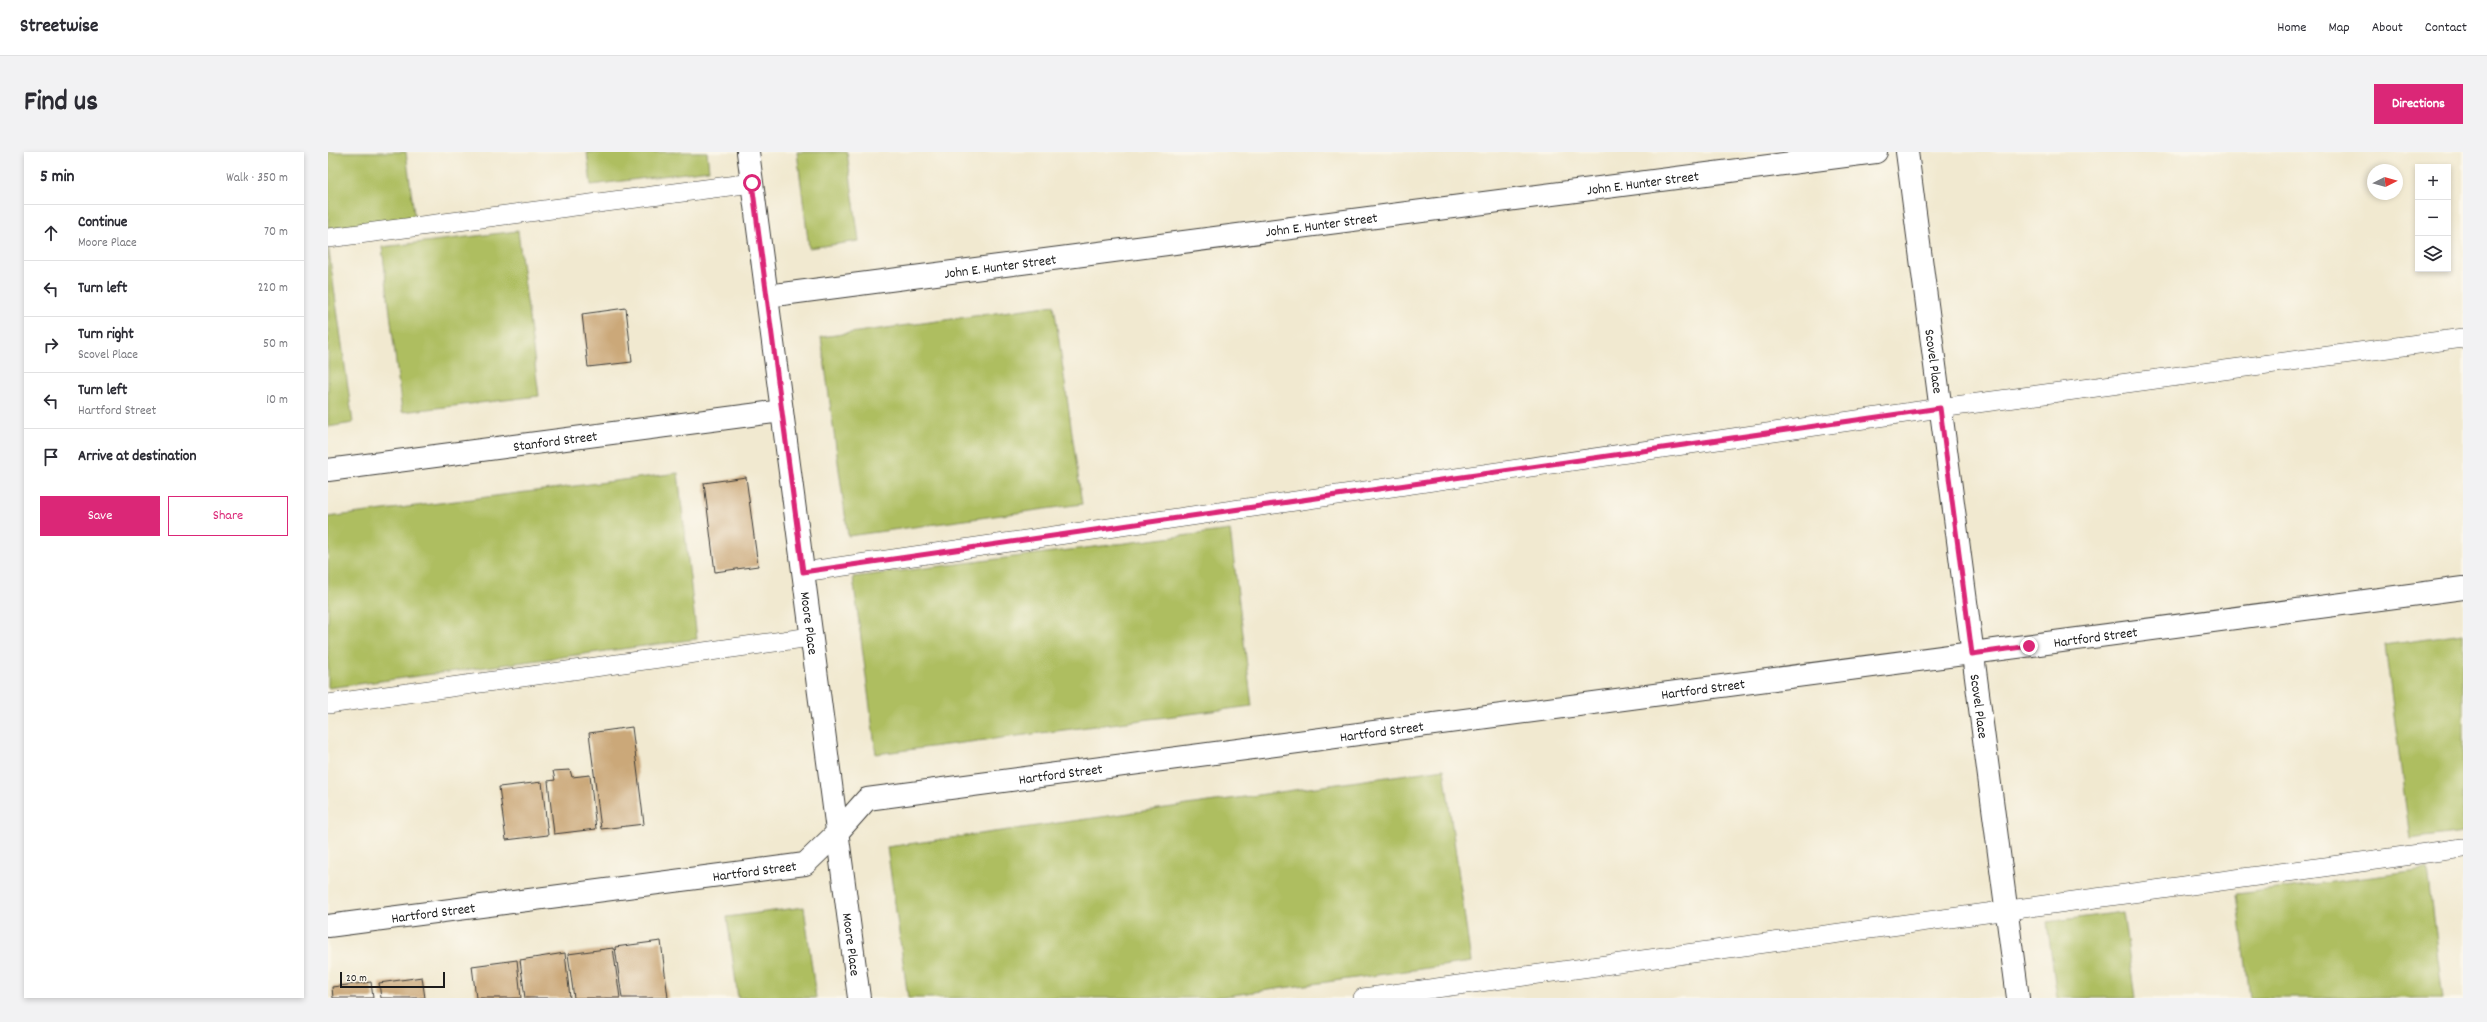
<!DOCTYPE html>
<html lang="en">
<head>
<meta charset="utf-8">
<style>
  :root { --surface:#fff; --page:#f2f2f3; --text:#2b2b33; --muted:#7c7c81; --line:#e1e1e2; --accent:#db2777 }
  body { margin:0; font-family:Dekko,sans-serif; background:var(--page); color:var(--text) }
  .controls { position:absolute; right:12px; top:12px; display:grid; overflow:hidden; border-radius:0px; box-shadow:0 2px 6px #0003 }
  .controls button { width:36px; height:36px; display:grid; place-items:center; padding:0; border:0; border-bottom:1px solid var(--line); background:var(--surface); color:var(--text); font:20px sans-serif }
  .compass { position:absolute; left:2039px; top:12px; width:36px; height:36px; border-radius:50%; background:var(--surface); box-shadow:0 2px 6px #0003; rotate:84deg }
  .scale { position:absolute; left:12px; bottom:10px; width:105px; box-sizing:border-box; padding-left:4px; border:2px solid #1c1c1c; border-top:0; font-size:11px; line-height:14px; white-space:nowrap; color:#1c1c1c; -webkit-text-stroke:3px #fbf7ec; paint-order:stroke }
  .stop { position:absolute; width:12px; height:12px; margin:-9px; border:3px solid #db2777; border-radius:50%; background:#fff }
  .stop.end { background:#db2777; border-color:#fff; box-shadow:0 1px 4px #0008 }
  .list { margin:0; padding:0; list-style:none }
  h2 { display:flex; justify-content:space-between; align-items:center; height:52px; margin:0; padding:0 16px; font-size:17px }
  h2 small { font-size:13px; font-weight:400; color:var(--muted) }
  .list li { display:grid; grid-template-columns:26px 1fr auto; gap:12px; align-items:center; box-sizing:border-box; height:56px; padding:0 16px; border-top:1px solid var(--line) }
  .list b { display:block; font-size:15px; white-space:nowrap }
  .list p { margin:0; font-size:13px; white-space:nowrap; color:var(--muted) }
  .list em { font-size:13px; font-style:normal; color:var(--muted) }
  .actions { display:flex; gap:8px; padding:12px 16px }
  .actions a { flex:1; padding:9px 0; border:1px solid var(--accent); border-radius:0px; text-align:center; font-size:14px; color:var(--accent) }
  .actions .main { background:var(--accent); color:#fff }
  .icon { flex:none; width:22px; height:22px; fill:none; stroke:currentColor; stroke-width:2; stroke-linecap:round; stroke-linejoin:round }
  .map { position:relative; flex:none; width:2135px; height:846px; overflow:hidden; border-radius:0px }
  header { display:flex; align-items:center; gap:24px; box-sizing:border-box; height:56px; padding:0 20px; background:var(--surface); border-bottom:1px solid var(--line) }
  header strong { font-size:19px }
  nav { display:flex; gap:22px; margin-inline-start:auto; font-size:14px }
  .intro { display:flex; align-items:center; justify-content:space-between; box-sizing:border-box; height:96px; padding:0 24px }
  h1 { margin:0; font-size:28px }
  .button { padding:10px 18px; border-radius:0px; background:var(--accent); color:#fff; font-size:14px; font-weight:700 }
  main { display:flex; gap:24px; padding:0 24px }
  aside { flex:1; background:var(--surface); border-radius:0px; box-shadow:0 2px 6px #0003 }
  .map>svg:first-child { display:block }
  .green { fill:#aebe60; stroke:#656d3e }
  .building { fill:#cba879 }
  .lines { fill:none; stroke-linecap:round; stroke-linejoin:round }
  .lane-casing { stroke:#3c3b37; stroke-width:20 }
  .street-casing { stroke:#3c3b37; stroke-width:24 }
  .lane { stroke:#fff; stroke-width:19 }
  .street { stroke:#fff; stroke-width:22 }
  .route { stroke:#db2777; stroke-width:5 }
  .labels { text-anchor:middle; stroke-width:3.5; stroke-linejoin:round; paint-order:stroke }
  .street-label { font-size:14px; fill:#1c1c1c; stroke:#fbf7ec }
</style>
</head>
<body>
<header>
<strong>Streetwise</strong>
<nav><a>Home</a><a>Map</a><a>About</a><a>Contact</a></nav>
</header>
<div class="intro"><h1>Find us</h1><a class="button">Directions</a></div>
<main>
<aside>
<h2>5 min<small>Walk · 350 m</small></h2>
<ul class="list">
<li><svg class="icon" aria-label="ahead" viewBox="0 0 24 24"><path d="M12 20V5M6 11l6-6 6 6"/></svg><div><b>Continue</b><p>Moore Place</p></div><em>70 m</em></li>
<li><svg class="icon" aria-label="left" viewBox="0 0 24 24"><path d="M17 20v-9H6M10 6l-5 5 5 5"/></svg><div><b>Turn left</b></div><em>220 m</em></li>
<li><svg class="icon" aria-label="right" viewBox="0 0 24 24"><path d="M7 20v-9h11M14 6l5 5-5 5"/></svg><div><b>Turn right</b><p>Scovel Place</p></div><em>50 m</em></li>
<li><svg class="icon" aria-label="left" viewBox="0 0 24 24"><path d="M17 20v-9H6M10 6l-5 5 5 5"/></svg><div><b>Turn left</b><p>Hartford Street</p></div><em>10 m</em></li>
<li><svg class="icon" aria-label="arrive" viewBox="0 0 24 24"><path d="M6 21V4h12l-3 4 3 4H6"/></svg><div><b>Arrive at destination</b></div></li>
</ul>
<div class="actions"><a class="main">Save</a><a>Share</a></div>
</aside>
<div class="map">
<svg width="2135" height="846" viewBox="0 0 2135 846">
  <rect width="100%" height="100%" fill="#fbf7ec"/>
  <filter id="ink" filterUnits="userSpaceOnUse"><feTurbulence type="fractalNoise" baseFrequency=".025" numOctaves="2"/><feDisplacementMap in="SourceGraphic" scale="8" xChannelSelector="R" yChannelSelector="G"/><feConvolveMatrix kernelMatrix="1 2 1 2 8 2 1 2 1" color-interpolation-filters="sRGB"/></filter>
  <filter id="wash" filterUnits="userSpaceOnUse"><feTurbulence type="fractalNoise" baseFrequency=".012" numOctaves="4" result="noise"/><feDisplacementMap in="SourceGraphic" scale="16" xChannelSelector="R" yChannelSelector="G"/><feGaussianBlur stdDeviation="0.9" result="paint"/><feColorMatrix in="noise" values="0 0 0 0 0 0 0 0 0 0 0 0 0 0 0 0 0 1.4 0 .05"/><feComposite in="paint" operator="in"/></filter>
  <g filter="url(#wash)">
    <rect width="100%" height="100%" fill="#f1e9d0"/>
    <!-- green -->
    <g class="green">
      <polygon points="0,0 78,0 87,69 0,80"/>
      <polygon points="259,0 379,0 381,18 263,33"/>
      <polygon points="469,0 519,0 531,89 481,96"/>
      <polygon points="190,79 211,244 74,260 54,95"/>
      <polygon points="0,93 25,271 0,275"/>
      <polygon points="726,153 754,352 520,384 493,185"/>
      <polygon points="350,321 369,487 0,536 0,365"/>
      <polygon points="902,378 924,554 548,602 525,425"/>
      <polygon points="2135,482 2135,680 2082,687 2057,493"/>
      <polygon points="1116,617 1143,810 883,846 580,846 559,695"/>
      <polygon points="2099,718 2115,846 1922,846 1909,742"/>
      <polygon points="476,755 488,846 410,846 399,765"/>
      <polygon points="1795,760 1807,846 1729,846 1719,770"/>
    </g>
    <g id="blocks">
      <!-- building -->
      <g class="building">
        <polygon points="298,156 304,210 260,215 254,162"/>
        <polygon points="418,325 430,414 387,420 376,331"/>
        <polygon points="304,575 316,672 273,677 261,581"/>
        <polygon points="242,618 244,625 262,623 268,677 226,682 220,629 227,628 225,619"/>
        <polygon points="214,630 220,683 178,688 171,635"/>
        <polygon points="333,789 340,846 294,846 287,795"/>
        <polygon points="285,796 292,846 246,846 240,802"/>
        <polygon points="237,801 242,846 197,846 192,808"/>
        <polygon points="189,808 193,846 148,846 144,814"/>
        <polygon points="94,825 97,846 53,846 51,831"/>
        <polygon points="43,830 45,846 5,846 4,835"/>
      </g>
    </g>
  </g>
  <g filter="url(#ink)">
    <use href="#blocks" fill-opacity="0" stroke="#3c3b37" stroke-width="1"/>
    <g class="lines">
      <defs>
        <g id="lane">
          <polyline points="0,86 424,31"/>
          <polyline points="475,420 1612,256 2135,186"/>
          <polyline points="0,552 483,485"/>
          <polyline points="1035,846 2135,696"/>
        </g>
        <g id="street">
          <path id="s1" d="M420 0 531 846"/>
          <path id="s2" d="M1579 0 1690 846"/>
          <path id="s3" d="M439 144 1548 0"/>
          <path id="s4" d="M0 318 454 259"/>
          <path id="s5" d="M0 774 477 712 509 681 539 647 2135 436"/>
        </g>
      </defs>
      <!-- lane casing -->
      <use href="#lane" class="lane-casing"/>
      <!-- street casing -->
      <use href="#street" class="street-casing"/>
      <!-- lane -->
      <use href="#lane" class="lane"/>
      <!-- street -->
      <use href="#street" class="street"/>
    </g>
  </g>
  <g class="lines" filter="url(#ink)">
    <!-- route -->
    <polyline class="route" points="424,31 475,420 1612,256 1644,502 1701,494"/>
  </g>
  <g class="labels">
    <!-- street labels -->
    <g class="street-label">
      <text dy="5" stroke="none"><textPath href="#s3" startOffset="883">John E. Hunter Street</textPath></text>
      <text dy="5" stroke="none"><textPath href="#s3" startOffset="559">John E. Hunter Street</textPath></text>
      <text dy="5" stroke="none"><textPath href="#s3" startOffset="235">John E. Hunter Street</textPath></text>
      <text dy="5" stroke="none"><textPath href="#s2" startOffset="211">Scovel Place</textPath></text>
      <text dy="5" stroke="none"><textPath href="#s4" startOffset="229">Stanford Street</textPath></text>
      <text dy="5" stroke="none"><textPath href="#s1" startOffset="475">Moore Place</textPath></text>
      <text dy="5" stroke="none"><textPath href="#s5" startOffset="1810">Hartford Street</textPath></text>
      <text dy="5" stroke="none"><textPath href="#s5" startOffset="1414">Hartford Street</textPath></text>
      <text dy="5" stroke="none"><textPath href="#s2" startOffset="559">Scovel Place</textPath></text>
      <text dy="5" stroke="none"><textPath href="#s5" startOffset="1090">Hartford Street</textPath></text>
      <text dy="5" stroke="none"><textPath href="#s5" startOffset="766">Hartford Street</textPath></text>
      <text dy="5" stroke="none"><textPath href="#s5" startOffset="430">Hartford Street</textPath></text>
      <text dy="5" stroke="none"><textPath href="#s5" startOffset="106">Hartford Street</textPath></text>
      <text dy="5" stroke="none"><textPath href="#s1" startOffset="799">Moore Place</textPath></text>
    </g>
  </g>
</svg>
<div class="controls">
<button>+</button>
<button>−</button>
<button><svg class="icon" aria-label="layers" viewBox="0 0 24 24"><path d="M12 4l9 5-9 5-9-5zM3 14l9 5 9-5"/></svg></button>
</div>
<svg class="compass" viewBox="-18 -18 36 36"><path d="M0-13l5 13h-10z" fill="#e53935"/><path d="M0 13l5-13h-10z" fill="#7c7c81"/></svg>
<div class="scale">20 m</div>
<div class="stop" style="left:424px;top:31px"></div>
<div class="stop end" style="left:1701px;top:494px"></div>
</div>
</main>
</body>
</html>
